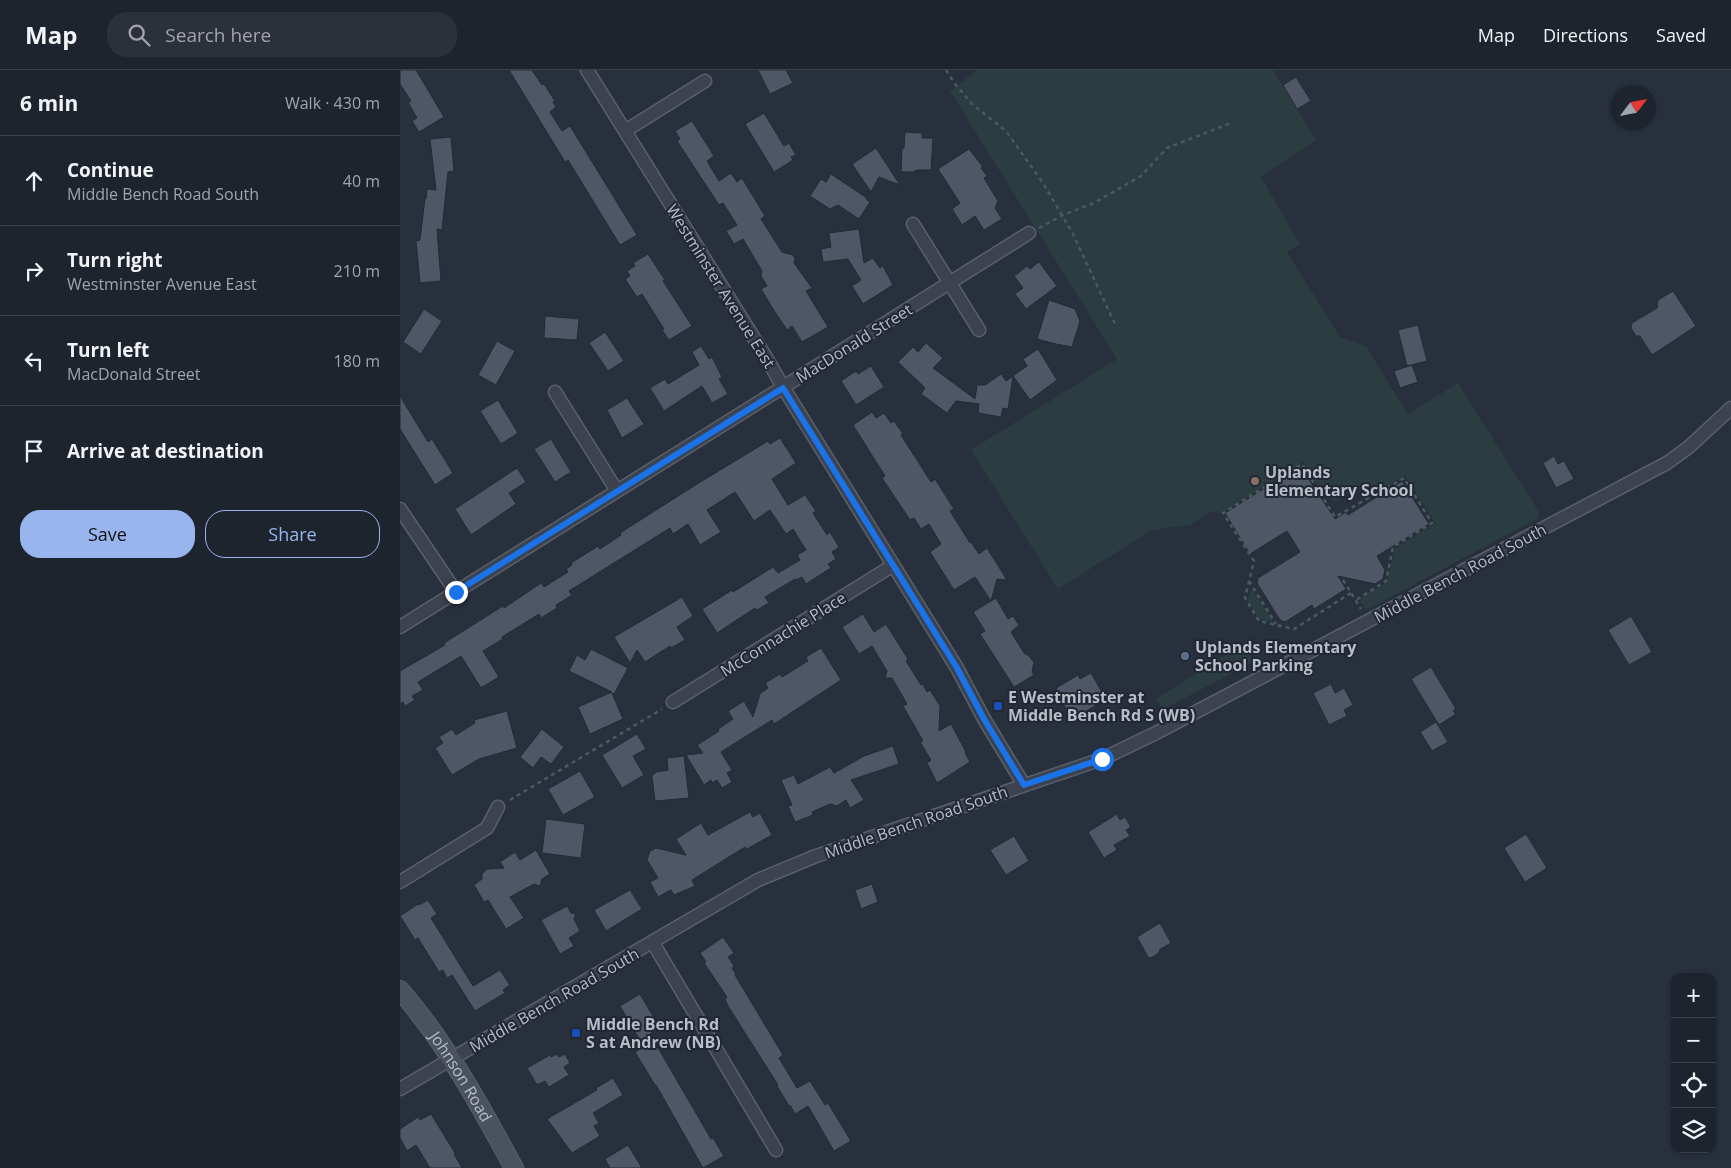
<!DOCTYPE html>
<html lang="en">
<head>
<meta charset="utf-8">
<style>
  :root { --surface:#1e242e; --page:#2b303a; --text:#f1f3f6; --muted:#a1a4aa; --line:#3c414a; --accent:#98b5ed }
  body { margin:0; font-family:"Open Sans",sans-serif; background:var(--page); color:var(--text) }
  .controls { position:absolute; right:15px; bottom:15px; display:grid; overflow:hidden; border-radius:10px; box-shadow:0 1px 4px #0004 }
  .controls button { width:45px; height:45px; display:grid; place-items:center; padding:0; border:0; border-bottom:1px solid var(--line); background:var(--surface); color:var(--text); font:25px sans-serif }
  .compass { position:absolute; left:1211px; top:15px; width:45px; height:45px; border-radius:50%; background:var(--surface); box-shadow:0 1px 4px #0004; rotate:58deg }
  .stop { position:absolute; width:15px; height:15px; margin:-11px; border:4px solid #1a73e8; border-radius:50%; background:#fff }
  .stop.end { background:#1a73e8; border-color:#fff; box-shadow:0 1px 5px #0008 }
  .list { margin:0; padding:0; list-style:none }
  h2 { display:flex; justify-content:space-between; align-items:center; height:65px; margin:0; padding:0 20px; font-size:21px }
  h2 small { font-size:16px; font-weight:400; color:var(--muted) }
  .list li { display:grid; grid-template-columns:32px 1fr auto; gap:15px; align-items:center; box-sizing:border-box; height:90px; padding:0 20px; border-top:1px solid var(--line) }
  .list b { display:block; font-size:19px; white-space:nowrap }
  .list p { margin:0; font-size:16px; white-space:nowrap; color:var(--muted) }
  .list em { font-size:16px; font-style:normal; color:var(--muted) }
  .actions { display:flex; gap:10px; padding:15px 20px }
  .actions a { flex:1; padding:11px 0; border:1px solid var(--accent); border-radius:20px; text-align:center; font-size:18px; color:var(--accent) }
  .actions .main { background:var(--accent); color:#111 }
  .icon { flex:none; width:28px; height:28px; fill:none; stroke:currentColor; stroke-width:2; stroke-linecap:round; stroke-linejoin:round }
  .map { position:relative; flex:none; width:1331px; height:1098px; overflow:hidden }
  header { display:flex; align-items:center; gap:30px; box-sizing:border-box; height:70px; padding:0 25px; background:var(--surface); border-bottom:1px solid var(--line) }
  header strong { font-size:24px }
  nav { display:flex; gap:28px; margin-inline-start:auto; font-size:18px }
  .search { width:350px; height:45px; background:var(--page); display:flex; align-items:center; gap:12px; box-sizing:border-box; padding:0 18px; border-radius:20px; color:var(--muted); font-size:19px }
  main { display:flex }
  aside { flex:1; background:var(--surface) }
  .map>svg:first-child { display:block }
  .green { fill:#2b3d40 }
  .building { fill:#4f5766; stroke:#232935 }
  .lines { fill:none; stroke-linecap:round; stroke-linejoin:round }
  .minor-casing { stroke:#5a606b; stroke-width:15 }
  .secondary-casing { stroke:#5a606b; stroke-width:20 }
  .path { stroke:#4a5a5e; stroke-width:2.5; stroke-dasharray:4 4; stroke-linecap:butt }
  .minor { stroke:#3c424e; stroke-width:12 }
  .secondary { stroke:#4a5260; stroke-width:18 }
  .route { stroke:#1a73e8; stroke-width:6 }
  .education-dot { fill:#8d6e63; stroke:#212733; stroke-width:2 }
  .service-dot { fill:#5c6f8a; stroke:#212733; stroke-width:2 }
  .transit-dot { fill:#1a4fb4; stroke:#212733; stroke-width:2 }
  .labels { text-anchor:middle; stroke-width:4; stroke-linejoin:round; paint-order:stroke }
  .street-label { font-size:16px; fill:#b8bec8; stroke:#212733 }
  .poi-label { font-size:16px; font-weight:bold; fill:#b8bec8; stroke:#212733; text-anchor:start }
</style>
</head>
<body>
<header>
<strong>Map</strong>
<div class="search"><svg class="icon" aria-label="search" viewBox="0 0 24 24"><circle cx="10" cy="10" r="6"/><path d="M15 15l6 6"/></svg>Search here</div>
<nav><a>Map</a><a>Directions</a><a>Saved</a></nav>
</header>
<main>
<aside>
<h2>6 min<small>Walk · 430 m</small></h2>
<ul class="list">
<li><svg class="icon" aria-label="ahead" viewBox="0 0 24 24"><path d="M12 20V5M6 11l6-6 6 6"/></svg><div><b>Continue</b><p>Middle Bench Road South</p></div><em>40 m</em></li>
<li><svg class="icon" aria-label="right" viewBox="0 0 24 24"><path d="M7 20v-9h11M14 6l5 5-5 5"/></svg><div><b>Turn right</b><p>Westminster Avenue East</p></div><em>210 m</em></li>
<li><svg class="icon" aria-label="left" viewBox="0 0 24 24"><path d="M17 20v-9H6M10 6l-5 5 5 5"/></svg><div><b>Turn left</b><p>MacDonald Street</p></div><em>180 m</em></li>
<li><svg class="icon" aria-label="arrive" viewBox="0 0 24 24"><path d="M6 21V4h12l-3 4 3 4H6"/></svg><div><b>Arrive at destination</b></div></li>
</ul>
<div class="actions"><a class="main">Save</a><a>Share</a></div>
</aside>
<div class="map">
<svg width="1331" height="1098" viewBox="0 0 1331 1098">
  <rect width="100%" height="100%" fill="#28303e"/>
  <!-- green -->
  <g class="green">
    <polygon points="578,0 873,0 916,70 861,107 900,174 887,182 940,267 966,276 1008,344 1058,313 1139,442 1137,449 966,540 959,529 987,512 995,479 1035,453 1005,405 969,428 961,415 936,431 926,428 903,392 822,443 811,442 790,455 752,460 658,519 571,380 717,289 550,21"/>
    <polygon points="851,520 854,521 873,551 860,550 848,531"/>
    <polygon points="841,576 848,583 853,592 762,640 759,633 755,629"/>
  </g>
  <!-- building -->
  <g class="building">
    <polygon points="0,0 16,0 44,47 19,62 12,51 17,48 8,32 11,31 0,14"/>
    <polygon points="109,0 132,0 142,15 144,14 155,31 153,32 156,37 150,42 162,61 170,56 237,165 220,175 168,90 165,92"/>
    <polygon points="358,0 386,0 393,13 370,24"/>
    <polygon points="896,7 911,31 897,39 883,15"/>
    <polygon points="364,43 384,76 389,73 396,85 391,87 393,90 374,102 345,54"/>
    <polygon points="292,51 314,86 307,91 319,111 331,103 337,112 342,108 365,146 361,149 382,182 393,185 395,189 394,193 412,218 406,221 428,257 402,272 392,256 387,260 373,239 361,219 367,216 361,206 362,201 343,169 334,174 326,161 337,155 323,133 319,135 277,71 280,69 275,61"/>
    <polygon points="505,62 522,63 522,68 533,68 531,100 517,100 513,102 501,102 502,78 504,78"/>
    <polygon points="51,67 54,101 48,102 42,160 37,159 41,211 20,213 16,171 20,170 25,128 26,129 27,119 36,120 30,69"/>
    <polygon points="476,78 500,115 479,107 471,122 452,94"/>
    <polygon points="569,79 583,97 581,98 587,106 584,108 598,131 595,138 602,149 584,160 575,146 562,155 552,139 560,133 538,99"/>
    <polygon points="431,104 467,128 466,129 470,132 459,149 438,135 430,139 410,126 421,109 426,112"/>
    <polygon points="459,159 464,193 473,188 480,198 483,196 493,215 463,234 452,216 461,210 448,189 423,192 421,179 431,177 429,163"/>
    <polygon points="248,184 265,210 263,211 292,256 269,270 262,260 264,259 242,224 237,227 225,209 230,206 227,201 235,196 233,193"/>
    <polygon points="639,192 657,216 626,239 615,224 623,218 614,206 627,196 630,199"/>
    <polygon points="1273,221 1296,256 1252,285 1240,266 1236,266 1231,258 1232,253 1257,238 1258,230"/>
    <polygon points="649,230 675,239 680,251 672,277 656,274 637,269"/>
    <polygon points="24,239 42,251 21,284 3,272"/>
    <polygon points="145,246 179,249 177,270 144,268"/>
    <polygon points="1018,255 1027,291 1007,296 998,260"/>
    <polygon points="205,262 224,291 208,301 189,273"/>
    <polygon points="97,271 115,281 96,315 78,305"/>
    <polygon points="526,273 543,288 533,298 575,329 577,315 585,315 601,304 606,311 627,296 623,289 638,279 657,310 630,330 613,306 608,339 603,338 601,347 578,343 579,334 556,331 547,343 521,324 525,318 498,292 513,277 518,282"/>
    <polygon points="301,276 309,289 312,287 322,307 319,309 328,324 312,333 302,316 264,341 250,318 265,309 268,314 299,295 292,282"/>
    <polygon points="1012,295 1018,312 1000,318 994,301"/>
    <polygon points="471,296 484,317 456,335 441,311 456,301 458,304"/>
    <polygon points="0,326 28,372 32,369 53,403 35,415 0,359"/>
    <polygon points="227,328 244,354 222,368 207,340"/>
    <polygon points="98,330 118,363 101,374 80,341"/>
    <polygon points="472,342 476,348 484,343 491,353 494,351 503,364 501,365 531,412 535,409 554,439 550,441 570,473 571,472 579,484 587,478 607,510 597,509 591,531 596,528 608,549 613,546 619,555 611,562 624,583 629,586 634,592 632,602 634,605 614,617 580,564 585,561 573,542 591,531 575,507 554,520 530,482 541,474 529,454 521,459 514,448 510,450 482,408 485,406 453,355"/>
    <polygon points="380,368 396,393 372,409 388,435 405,425 416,441 413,443 427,465 430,462 439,477 432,482 436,489 428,494 431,498 406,514 402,507 396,510 395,509 365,527 369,533 357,540 355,538 317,563 302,539 332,520 333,522 373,497 378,503 400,490 397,485 406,480 393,459 386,464 370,440 354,451 335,422 307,440 321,462 300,475 288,454 273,464 270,458 169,521 172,525 156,535 157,538 141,548 139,544 102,567 103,569 83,581 99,607 81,618 61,586 18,612 23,620 12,626 15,630 5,636 3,632 0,634 0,601 45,575 44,573 103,536 104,538 141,513 144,517 168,502 166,499 172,495 171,493 198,476 200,479 221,465 220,463 297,414 368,371 370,374"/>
    <polygon points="151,369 171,402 155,412 134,379"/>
    <polygon points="1154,386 1158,394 1164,391 1174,409 1156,418 1143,393"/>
    <polygon points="900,396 935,449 946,442 948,445 1002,411 1029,454 977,486 985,500 983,509 975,514 938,506 946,519 914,539 912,535 885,552 880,550 857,513 858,508 900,482 887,461 850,484 825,443"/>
    <polygon points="117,398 126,412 109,423 116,434 71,465 55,439"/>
    <polygon points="282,527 293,546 277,557 285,570 271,578 270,576 245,592 237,580 230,593 214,567"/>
    <polygon points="463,544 474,562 486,554 508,589 506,591 521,615 523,614 527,622 530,620 540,636 539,661 551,654 566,682 565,683 570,692 537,713 527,693 531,690 520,672 523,671 503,636 507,634 492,608 485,608 487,601 472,576 459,584 442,557"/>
    <polygon points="1231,546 1252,582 1229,595 1208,560"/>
    <polygon points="421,578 441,610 374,654 372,650 321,682 332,700 327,703 332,712 322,718 317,710 312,713 311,710 304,715 286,685 303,683 297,675 319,661 318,659 333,649 328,641 344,631 353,647 360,624 368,618 365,613 380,604 382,607 408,591 406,587"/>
    <polygon points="191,579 228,598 214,624 212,623 223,649 190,664 178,637 212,622 169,601 177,585 185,590"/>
    <polygon points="1031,597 1056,639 1053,641 1056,644 1039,655 1011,609"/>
    <polygon points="691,603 706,629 675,648 672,648 655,621 657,619 656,618 678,605 680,609"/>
    <polygon points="931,614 935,623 944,618 953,635 944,640 947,646 929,655 913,623"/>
    <polygon points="107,641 117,678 79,689 52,705 35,678 43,673 39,667 52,659 56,665 75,653 74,650"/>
    <polygon points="1036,652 1048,672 1032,681 1020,662"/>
    <polygon points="142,659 164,677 151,694 141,687 133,698 120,687"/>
    <polygon points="237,664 246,679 233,686 244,705 222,718 202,685"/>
    <polygon points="493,676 499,694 451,710 464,730 450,738 446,730 437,736 430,734 412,742 413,745 395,752 388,736 392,735 381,710 394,705 398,714 430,697 434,703 464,686"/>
    <polygon points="284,686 289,728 255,731 252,706 256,702 268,700 267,688"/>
    <polygon points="180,701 195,727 163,745 148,719"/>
    <polygon points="350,742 353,747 360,743 372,765 347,779 345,777 292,810 295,816 274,825 271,820 258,827 250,812 258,808 247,790 250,781 256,778 286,785 276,769 301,753 308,765"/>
    <polygon points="717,744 720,750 725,747 731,757 726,760 730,766 714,775 717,780 704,788 688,762"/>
    <polygon points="146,749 185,754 181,788 142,783"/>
    <polygon points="1126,764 1147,798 1125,812 1104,778"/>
    <polygon points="614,766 629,791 606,805 590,780"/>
    <polygon points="136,780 150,804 142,809 140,816 134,814 110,827 124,848 106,859 88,830 84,832 74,815 82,809 82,804 87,799 104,798 100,792 115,782 120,790"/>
    <polygon points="472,814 478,832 461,839 455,820"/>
    <polygon points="230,820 242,839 206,861 194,840"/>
    <polygon points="28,830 37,844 31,848 73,916 100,900 110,915 103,920 105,923 75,941 52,905 47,908 43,900 39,902 18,868 15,870 0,846 18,834 19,835"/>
    <polygon points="167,836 171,843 176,844 174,849 180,861 169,868 174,876 160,884 141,850"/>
    <polygon points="760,853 771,873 759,880 760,882 751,888 748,887 737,867"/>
    <polygon points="323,867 334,883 328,887 334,896 332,898 336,904 335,905 383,985 379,988 397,1018 410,1011 425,1035 428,1033 451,1071 434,1081 408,1036 395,1044 390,1035 389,1036 377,1016 378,1015 328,936 325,929 327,927 304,893 306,892 300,883"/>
    <polygon points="240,924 260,958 250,964 311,1069 313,1068 324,1086 303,1098 256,1015 255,1015 235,982 244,977 220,936"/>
    <polygon points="157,984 159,987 165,984 170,993 164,997 169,1005 149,1017 145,1011 137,1015 127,998 150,985 151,987"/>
    <polygon points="213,1008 223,1025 193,1043 199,1053 194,1056 200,1066 172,1083 147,1049 197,1020 196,1018"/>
    <polygon points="31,1044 55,1083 54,1084 62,1098 30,1098 16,1075 7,1081 0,1068 0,1059 18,1047 20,1050"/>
    <polygon points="228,1075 242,1098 210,1098 205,1089"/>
  </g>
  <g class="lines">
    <defs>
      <g id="minor">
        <polyline points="187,0 367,289 383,317 557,598 584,649 624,715"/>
        <polyline points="225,61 305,11"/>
        <polyline points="513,154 579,260"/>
        <polyline points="155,322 217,421"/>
        <polyline points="0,439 56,522"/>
        <polyline points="0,557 629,163"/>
        <polyline points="273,632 492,496"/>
        <polyline points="0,812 87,758 98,737"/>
        <polyline points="253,873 376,1080"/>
        <polyline points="0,1019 358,810 416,786 702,689 756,663 1267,393 1289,377 1331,338"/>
      </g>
      <g id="secondary">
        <path id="s1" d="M0 920C46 973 81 1037 114 1098"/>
      </g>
    </defs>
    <!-- minor casing -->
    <use href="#minor" class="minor-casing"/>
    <!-- secondary casing -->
    <use href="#secondary" class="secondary-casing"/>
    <!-- path -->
    <g class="path">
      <polyline points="546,0 555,14 573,35 606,61 643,113 673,164 715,254"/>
      <polyline points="639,158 663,145 694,133 741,106 767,78 831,53"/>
      <polyline points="943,510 961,539"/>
      <polyline points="849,511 876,554"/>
      <polyline points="951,523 894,559 859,551 845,528 854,491 823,443 902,394 935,447 1004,408 1032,453 993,477 986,511 956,530"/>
      <polyline points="110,730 262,639"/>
    </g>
    <!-- minor -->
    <use href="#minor" class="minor"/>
    <!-- secondary -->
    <use href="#secondary" class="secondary"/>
  </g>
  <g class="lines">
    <!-- route -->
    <polyline class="route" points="56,522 383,318 557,598 584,649 624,715 702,689"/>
  </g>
  <!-- markers -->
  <circle class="education-dot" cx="855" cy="411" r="5"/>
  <circle class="service-dot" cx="785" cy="586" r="5"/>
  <g class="transit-dot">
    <rect x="593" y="631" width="10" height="10" rx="2.5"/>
    <rect x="171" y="958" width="10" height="10" rx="2.5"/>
  </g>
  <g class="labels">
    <!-- street labels -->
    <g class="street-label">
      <text transform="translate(321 216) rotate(58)" y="6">Westminster Avenue East</text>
      <text transform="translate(454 273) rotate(-32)" y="6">MacDonald Street</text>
      <text transform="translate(1060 503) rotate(-28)" y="6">Middle Bench Road South</text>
      <text transform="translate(383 564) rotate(-32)" y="6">McConnachie Place</text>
      <text transform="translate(516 752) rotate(-19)" y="6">Middle Bench Road South</text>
      <text transform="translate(154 930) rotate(-30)" y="6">Middle Bench Road South</text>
      <text dy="6" stroke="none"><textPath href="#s1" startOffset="106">Johnson Road</textPath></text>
    </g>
    <!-- poi labels -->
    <g class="poi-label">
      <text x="865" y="408">Uplands<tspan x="865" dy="18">Elementary School</tspan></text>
      <text x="795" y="583">Uplands Elementary<tspan x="795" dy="18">School Parking</tspan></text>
      <text x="608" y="633">E Westminster at<tspan x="608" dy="18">Middle Bench Rd S (WB)</tspan></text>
      <text x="186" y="960">Middle Bench Rd<tspan x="186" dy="18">S at Andrew (NB)</tspan></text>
    </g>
  </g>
</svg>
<div class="controls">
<button>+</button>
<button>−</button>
<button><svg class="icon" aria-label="locate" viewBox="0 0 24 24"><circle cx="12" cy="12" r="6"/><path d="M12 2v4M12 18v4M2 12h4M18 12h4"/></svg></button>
<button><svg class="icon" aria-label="layers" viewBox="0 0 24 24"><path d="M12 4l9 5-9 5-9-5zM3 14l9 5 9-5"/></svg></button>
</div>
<svg class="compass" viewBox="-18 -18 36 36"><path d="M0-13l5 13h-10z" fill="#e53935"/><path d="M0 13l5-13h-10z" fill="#a1a4aa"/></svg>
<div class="stop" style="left:702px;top:689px"></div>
<div class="stop end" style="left:56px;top:522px"></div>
</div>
</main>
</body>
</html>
